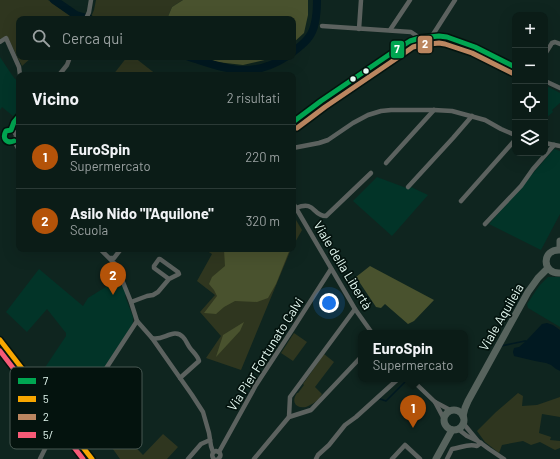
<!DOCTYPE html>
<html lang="it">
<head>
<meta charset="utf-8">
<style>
  :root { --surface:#0b1c17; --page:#192924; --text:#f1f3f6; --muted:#9aa1a1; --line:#2b3a36; --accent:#b45309 }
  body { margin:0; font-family:Barlow,sans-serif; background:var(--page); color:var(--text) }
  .controls { position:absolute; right:12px; top:12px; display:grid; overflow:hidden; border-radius:8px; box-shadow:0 4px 16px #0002 }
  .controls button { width:36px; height:36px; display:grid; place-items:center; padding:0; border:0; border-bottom:1px solid var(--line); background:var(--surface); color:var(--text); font:20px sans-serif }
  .you { position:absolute; left:329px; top:303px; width:14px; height:14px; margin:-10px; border:3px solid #fff; border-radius:50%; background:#1a73e8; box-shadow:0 0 0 6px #1a73e833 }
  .badge { display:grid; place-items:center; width:26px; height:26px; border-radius:50%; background:var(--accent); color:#fff; font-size:13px; font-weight:700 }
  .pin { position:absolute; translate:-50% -33px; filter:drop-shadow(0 1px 2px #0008) }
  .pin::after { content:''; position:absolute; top:21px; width:14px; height:12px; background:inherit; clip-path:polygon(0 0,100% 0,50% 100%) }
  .popup { position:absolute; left:358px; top:330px; width:110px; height:52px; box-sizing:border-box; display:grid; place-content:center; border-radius:8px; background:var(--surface); filter:drop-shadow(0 1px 3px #0005); font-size:13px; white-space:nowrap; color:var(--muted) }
  .popup b { font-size:15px; color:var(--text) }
  .popup::after { content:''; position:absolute; left:50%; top:100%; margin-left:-8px; border:8px solid transparent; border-top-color:var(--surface) }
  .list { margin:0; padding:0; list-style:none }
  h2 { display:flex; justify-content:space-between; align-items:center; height:52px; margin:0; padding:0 16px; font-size:17px }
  h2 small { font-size:13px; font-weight:400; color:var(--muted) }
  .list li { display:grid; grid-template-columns:26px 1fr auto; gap:12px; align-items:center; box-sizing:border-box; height:64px; padding:0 16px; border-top:1px solid var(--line) }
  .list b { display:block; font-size:15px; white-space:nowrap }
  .list p { margin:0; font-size:13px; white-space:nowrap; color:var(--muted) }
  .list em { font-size:13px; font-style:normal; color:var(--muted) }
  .icon { flex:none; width:22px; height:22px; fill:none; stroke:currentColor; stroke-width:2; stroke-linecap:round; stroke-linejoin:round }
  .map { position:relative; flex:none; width:560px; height:459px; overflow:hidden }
  .search { position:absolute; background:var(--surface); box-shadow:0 4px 16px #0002; left:16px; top:16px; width:280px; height:44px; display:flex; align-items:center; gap:10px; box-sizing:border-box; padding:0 14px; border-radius:8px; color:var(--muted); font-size:15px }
  .panel { position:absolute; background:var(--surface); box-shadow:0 4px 16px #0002; left:16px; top:72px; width:280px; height:180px; border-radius:8px }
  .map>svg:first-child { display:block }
  .built { fill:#023428 }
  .green { fill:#2f361f }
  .forest { fill:#49522e }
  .water { fill:#011921 }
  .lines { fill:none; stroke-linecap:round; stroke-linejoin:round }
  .stream { stroke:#011921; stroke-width:1.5 }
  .river { stroke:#011921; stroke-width:8 }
  .street { stroke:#5c625f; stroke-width:4.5 }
  .secondary { stroke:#505b56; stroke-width:6 }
  .primary { stroke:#57635d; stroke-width:7 }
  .bus-1-casing { stroke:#04130e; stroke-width:8 }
  .bus-2-casing { stroke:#04130e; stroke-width:8 }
  .bus-3-casing { stroke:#04130e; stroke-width:8 }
  .bus-4-casing { stroke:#04130e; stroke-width:8 }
  .bus-1 { stroke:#00a651; stroke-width:5 }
  .bus-2 { stroke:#f7a600; stroke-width:5 }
  .bus-3 { stroke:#bb8660; stroke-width:5 }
  .bus-4 { stroke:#f75a77; stroke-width:5 }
  .bus-dot { fill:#e5faf2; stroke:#04130e; stroke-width:1.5 }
  .labels { text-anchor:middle; stroke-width:3.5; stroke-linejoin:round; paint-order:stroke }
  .street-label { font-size:13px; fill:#e5faf2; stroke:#04130e }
  .key { fill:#04130e; stroke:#485852; stroke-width:1 }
  .key-label { font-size:11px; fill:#e5faf2 }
  .line-badge { stroke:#04130e; stroke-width:1.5 }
  .badge-label { font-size:11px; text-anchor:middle; font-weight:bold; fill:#fff }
</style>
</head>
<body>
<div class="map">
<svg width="560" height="459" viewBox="0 0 560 459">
  <rect width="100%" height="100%" fill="#0f251f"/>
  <!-- built -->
  <g class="built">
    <polygon points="0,57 12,75 15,79 19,80 19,104 17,106 17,111 16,113 13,116 2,107 0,110"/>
    <polygon points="545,85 560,93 560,103 552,110 553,112 545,119"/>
    <polygon points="554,149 560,151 560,214 541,250 489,224"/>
    <polygon points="377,177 409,189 411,187 428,195 392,236 353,201"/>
    <polygon points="39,269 83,306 88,298 120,278 127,294 125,296 133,317 133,322 132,325 74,415 70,416 67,415 38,378 66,336 66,333 47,309 27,332 6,312"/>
    <polygon points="548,277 560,277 560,327 528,308 527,304 539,286"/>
  </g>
  <!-- green -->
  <g class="green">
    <polygon points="0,0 48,0 74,19 19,19 19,57 32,57 22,66 7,36 0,39"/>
    <polygon points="96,0 183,0 172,7 167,19 95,19 91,17 94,10"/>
    <polygon points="127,57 134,57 157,75 113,75"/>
    <polygon points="293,215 302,230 293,246"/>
    <polygon points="204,249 291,249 241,370 206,358 221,336 200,312 215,295 197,281 212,254"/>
    <polygon points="294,333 307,342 293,361 281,353"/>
    <path d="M324 354 334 362 315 387 322 394 320 397V398C316 402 311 405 306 407 295 409 291 401 297 393H298L304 385 303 384Z"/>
    <polygon points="518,393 523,396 522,406 537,405 560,397 560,417 542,414 539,433 551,437 550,440 560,441 560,448 555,450 540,442 531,445 523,441 502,445 499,453 485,442 477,431 496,412"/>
    <polygon points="113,424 143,455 163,434 178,447 167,459 120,459 103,435"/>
  </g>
  <!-- forest -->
  <g class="forest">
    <polygon points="183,0 308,0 308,15 304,33 293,43 293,19 167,19 172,7"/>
    <polygon points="203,57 272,57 269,59 243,65 217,62"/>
    <polygon points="227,249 290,249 276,284 268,298 257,302 235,301 224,307 216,314 204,313 217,296 214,290 209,284 212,277 225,266 224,250"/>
    <polygon points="370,266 434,300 414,321 408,324 385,304 381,308 376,307 356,277"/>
    <polygon points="244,322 240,331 216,357 223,335"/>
  </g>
  <!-- water -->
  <polygon class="water" points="547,323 553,325 560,330 560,371 556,369 551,365 546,363 535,361 514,356 513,352 514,348 519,347 526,341 542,324"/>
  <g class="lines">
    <!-- stream -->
    <g class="stream">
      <polyline points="70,19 73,12"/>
      <polyline points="501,346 525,341 526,341"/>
      <polyline points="380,399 386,401 405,382"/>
    </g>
    <!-- river -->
    <g class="river">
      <polyline points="54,0 76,15 90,19"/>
      <path d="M293 52C299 47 305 43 309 37 316 28 317 11 317 0"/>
      <path d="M189 57C225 68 250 80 286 57"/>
    </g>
    <!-- street -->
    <g class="street">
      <polyline points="86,19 89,12 91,0"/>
      <polyline points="322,26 411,32 420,38"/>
      <polyline points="359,29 361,0"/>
      <polyline points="390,30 410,0"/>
      <polyline points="432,36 455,0"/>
      <polyline points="0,42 6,38 19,67 20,75"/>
      <polyline points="545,54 552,43 555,42 560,44"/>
      <polyline points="59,75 67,65 70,57"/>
      <polyline points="545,81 560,88"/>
      <polyline points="293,122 321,101 396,50 410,41 420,38 439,36 447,37 475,47 515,67"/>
      <path d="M11 130C16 132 18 137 14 141"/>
      <path d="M14 141C9 144 4 141 4 135L6 131 11 130 14 122 19 116"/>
      <polyline points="14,141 19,150"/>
      <polyline points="545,143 560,146"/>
      <polyline points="293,148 319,143 328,140 353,123 368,115 381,111 391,110 434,110 452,111 485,120 501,129 515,135"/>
      <polyline points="386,163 434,110"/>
      <polyline points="408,187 453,138 472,116"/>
      <polyline points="461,201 515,140"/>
      <polyline points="293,203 355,309 372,333"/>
      <path d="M296 208C316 200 312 216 326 216L371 173"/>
      <polyline points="485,224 521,186 533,169 554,145"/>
      <polyline points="100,249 116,265 131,302 137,321 152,338 192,395 203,412 209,433 211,446 213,452"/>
      <polyline points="110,258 114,258 121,249"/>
      <polyline points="131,302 147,296 153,295 158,292 169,279 179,274 178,272 160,259 159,259 154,266 154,268 169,279"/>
      <path d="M152 338C162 342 174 327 183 337 186 340 187 344 190 348 193 352 198 356 199 361L180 378"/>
      <polyline points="411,379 435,402 450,410"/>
      <polyline points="435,402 444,419"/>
      <polyline points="289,417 290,397 355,309"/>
      <polyline points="463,423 477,440"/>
      <polyline points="458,429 467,436 478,441 489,449 504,459"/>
      <polyline points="219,452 256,385 292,330 331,269"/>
      <path d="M40 459C45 448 55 430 64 422 67 419 72 418 75 416L137 321"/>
      <polyline points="188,459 201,444 210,440"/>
      <path d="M214 459C211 456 212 452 216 451 221 452 222 456 218 459"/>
      <polyline points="254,459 289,417 311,410 361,357"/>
      <polyline points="316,459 318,455 329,445 345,425 356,417 398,379"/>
      <polyline points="392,459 405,445 420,459"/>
      <path d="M447 459 452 449C461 448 468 443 477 446L481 443"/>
    </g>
    <!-- secondary -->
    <polyline class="secondary" points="0,340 92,459"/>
    <!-- primary -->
    <g class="primary">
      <polyline points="560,249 560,241"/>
      <path d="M560 250C541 249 542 274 560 273"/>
      <circle cx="454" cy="420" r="10"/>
      <polyline points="463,416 465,408 468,401 528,292 538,278 548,268"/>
      <polyline points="436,459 452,430"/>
    </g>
    <defs>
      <g id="bus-1">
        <polyline points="293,122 321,101 396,50 410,41 420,38 439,36 447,37 475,47 515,67"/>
        <path d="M14 141C6 144 2 138 6 131L11 130 14 122 19 116"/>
      </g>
      <polyline id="bus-2" points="0,340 92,459"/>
      <polyline id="bus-3" points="297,128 325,107 400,56 413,47 421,45 439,43 445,44 472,53 512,73"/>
      <polyline id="bus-4" points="0,351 83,459"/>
    </defs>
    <!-- bus-1 casing -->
    <use href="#bus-1" class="bus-1-casing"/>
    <!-- bus-2 casing -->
    <use href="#bus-2" class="bus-2-casing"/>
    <!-- bus-3 casing -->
    <use href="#bus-3" class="bus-3-casing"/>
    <!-- bus-4 casing -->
    <use href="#bus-4" class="bus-4-casing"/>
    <!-- bus-1 -->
    <use href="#bus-1" class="bus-1"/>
    <!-- bus-2 -->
    <use href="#bus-2" class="bus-2"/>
    <!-- bus-3 -->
    <use href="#bus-3" class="bus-3"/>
    <!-- bus-4 -->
    <use href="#bus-4" class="bus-4"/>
  </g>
  <!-- markers -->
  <g class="bus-dot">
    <circle cx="366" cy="71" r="3.5"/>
    <circle cx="353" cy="79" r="3.5"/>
  </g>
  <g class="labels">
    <!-- street labels -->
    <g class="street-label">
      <text transform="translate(343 265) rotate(59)" y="5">Viale della Libertà</text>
      <text transform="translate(501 317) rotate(-60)" y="5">Viale Aquileia</text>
      <text transform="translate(265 354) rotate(-58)" y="5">Via Pier Fortunato Calvi</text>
    </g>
  </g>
  <!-- legend -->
  <rect x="10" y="367" width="132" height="82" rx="6" class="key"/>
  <rect x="18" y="378" width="18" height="6" fill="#00a651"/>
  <rect x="18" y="396" width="18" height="6" fill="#f7a600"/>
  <rect x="18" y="414" width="18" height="6" fill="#bb8660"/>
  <rect x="18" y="432" width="18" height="6" fill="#f75a77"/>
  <g class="key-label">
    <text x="43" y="385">7</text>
    <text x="43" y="403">5</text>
    <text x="43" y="421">2</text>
    <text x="43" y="439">5/</text>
  </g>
  <g class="line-badge">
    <rect x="417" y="35" width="16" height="19" rx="4" fill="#bb8660"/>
    <rect x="390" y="40" width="15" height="19" rx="4" fill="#00a651"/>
  </g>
  <g class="badge-label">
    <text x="425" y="48">2</text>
    <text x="397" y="53">7</text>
  </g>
</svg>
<div class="controls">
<button>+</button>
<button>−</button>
<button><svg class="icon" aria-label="locate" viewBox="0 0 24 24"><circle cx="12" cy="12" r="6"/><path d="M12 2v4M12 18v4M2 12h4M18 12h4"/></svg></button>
<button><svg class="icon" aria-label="layers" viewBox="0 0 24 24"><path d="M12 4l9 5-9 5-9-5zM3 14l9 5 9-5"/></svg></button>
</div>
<div class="you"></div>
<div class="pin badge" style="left:413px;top:428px">1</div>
<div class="popup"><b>EuroSpin</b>Supermercato</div>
<div class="pin badge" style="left:113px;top:295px">2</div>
<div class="search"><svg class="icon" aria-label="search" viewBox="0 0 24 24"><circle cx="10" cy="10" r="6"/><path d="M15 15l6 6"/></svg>Cerca qui</div>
<section class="panel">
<h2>Vicino<small>2 risultati</small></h2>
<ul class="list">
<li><span class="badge">1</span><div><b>EuroSpin</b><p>Supermercato</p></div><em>220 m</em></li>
<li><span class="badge">2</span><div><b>Asilo Nido &quot;l'Aquilone&quot;</b><p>Scuola</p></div><em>320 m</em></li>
</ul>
</section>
</div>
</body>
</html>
